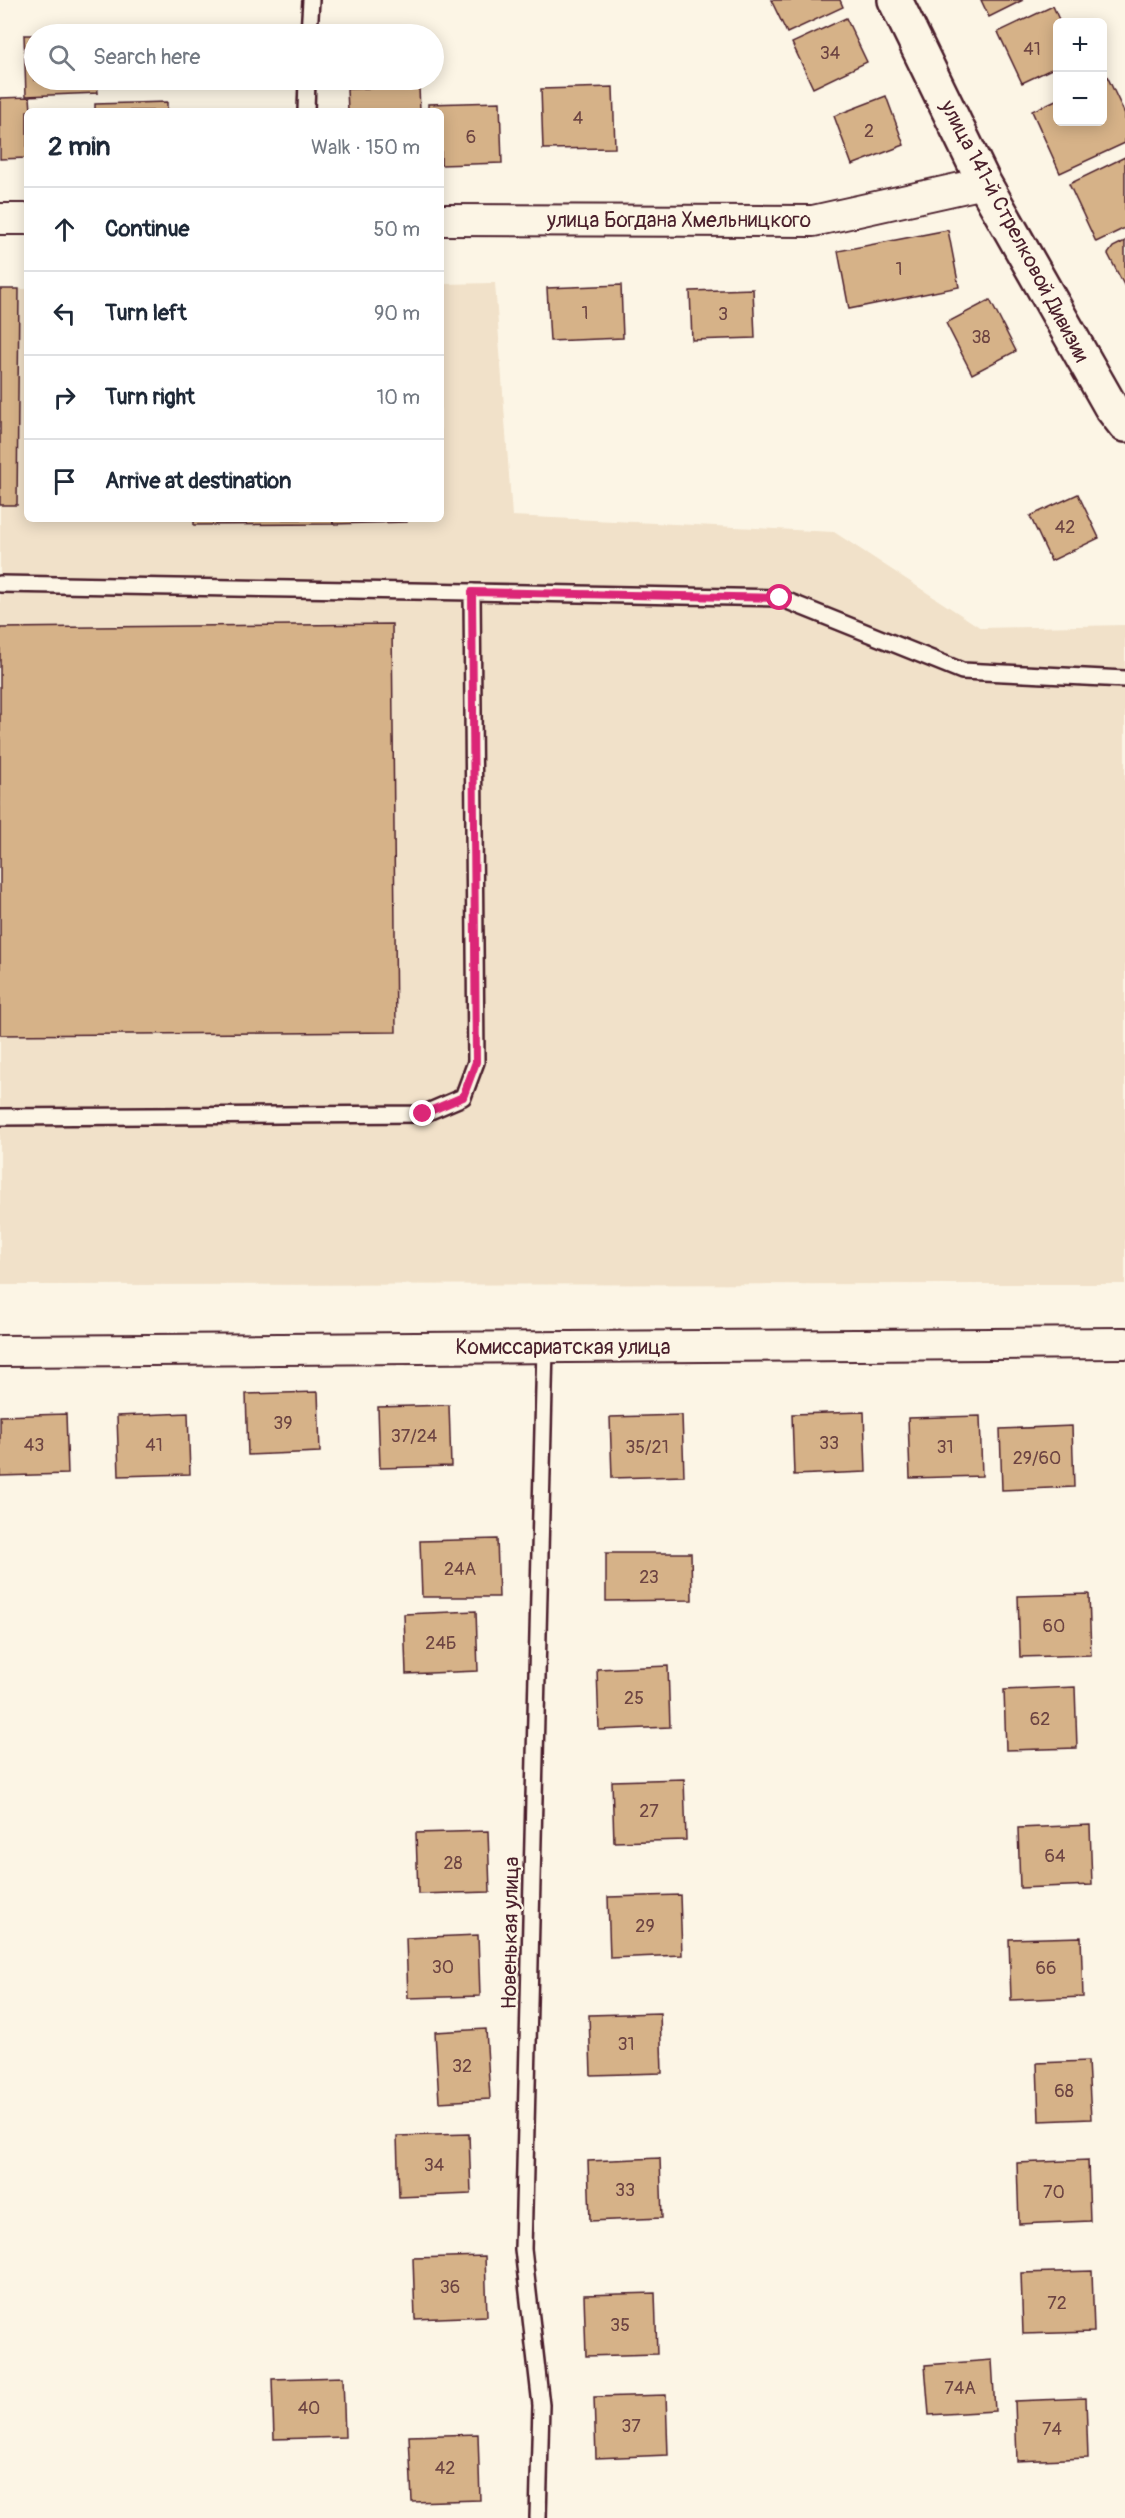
<!DOCTYPE html>
<html lang="en">
<head>
<meta charset="utf-8">
<style>
  :root { --surface:#fff; --page:#f2f2f3; --text:#1f2937; --muted:#747a83; --line:#e0e1e3 }
  body { margin:0; font-family:Pangolin,sans-serif; background:var(--page); color:var(--text) }
  .controls { position:absolute; right:18px; top:18px; display:grid; overflow:hidden; border-radius:9px; box-shadow:0 3px 15px #0003 }
  .controls button { width:54px; height:54px; display:grid; place-items:center; padding:0; border:0; border-bottom:2px solid var(--line); background:var(--surface); color:var(--text); font:30px sans-serif }
  .stop { position:absolute; width:18px; height:18px; margin:-14px; border:4px solid #db2777; border-radius:50%; background:#fff }
  .stop.end { background:#db2777; border-color:#fff; box-shadow:0 2px 6px #0008 }
  .list { margin:0; padding:0; list-style:none }
  h2 { display:flex; justify-content:space-between; align-items:center; height:78px; margin:0; padding:0 24px; font-size:26px }
  h2 small { font-size:20px; font-weight:400; color:var(--muted) }
  .list li { display:grid; grid-template-columns:39px 1fr auto; gap:18px; align-items:center; box-sizing:border-box; height:84px; padding:0 24px; border-top:2px solid var(--line) }
  .list b { display:block; font-size:22px; white-space:nowrap }
  .list em { font-size:20px; font-style:normal; color:var(--muted) }
  .icon { flex:none; width:33px; height:33px; fill:none; stroke:currentColor; stroke-width:2; stroke-linecap:round; stroke-linejoin:round }
  .map { position:relative; flex:none; width:1125px; height:2518px; overflow:hidden }
  .search { position:absolute; background:var(--surface); box-shadow:0 3px 15px #0003; left:24px; top:24px; width:420px; height:66px; display:flex; align-items:center; gap:15px; box-sizing:border-box; padding:0 21px; border-radius:33px; color:var(--muted); font-size:22px }
  .panel { position:absolute; background:var(--surface); box-shadow:0 3px 15px #0003; left:24px; top:108px; width:420px; height:414px; border-radius:9px }
  .map>svg:first-child { display:block }
  .built { fill:#f1e1c9 }
  .building { fill:#d6b288; stroke:#4a1f2b; stroke-width:1.5 }
  .lines { fill:none; stroke-linecap:round; stroke-linejoin:round }
  .lane-casing { stroke:#4a1f2b; stroke-width:20 }
  .street-casing { stroke:#4a1f2b; stroke-width:34 }
  .secondary-casing { stroke:#4a1f2b; stroke-width:38 }
  .lane { stroke:#fcf5e5; stroke-width:15 }
  .street { stroke:#fcf5e5; stroke-width:30 }
  .secondary { stroke:#fcf5e5; stroke-width:33 }
  .route { stroke:#db2777; stroke-width:8 }
  .labels { text-anchor:middle; stroke-width:4.5; stroke-linejoin:round; paint-order:stroke }
  .number-label { font-size:18px; fill:#6d4442 }
  .street-label { font-size:21px; fill:#4a1f2b; stroke:#fcf5e5 }
</style>
</head>
<body>
<div class="map">
<svg width="1125" height="2518" viewBox="0 0 1125 2518">
  <rect width="100%" height="100%" fill="#fcf5e5"/>
  <filter id="ink" filterUnits="userSpaceOnUse"><feTurbulence type="fractalNoise" baseFrequency=".0167" numOctaves="2"/><feDisplacementMap in="SourceGraphic" scale="12" xChannelSelector="R" yChannelSelector="G"/><feConvolveMatrix kernelMatrix="1 2 1 2 8 2 1 2 1" color-interpolation-filters="sRGB"/></filter>
  <g filter="url(#ink)">
    <!-- built -->
    <polygon class="built" points="495,283 512,516 834,532 981,628 1125,625 1125,1284 0,1285 0,289 27,289 27,519 441,519 441,284"/>
    <!-- building -->
    <g class="building">
      <polygon points="771,0 840,0 843,7 787,33"/>
      <polygon points="981,0 1023,0 989,17"/>
      <polygon points="1053,6 1060,22 1058,22 1058,66 1022,83 998,32"/>
      <polygon points="846,18 867,62 813,88 792,43"/>
      <polygon points="24,35 34,35 34,80 97,80 98,93 26,96"/>
      <polygon points="1107,76 1125,114 1125,143 1060,173 1032,111 1058,99 1058,122 1102,122 1102,78"/>
      <polygon points="419,87 420,111 348,111 347,89"/>
      <polygon points="613,87 615,148 543,149 541,89"/>
      <polygon points="886,96 904,145 852,165 834,116"/>
      <polygon points="30,97 31,111 27,111 27,158 0,159 0,98"/>
      <polygon points="167,102 167,111 95,111 95,104"/>
      <polygon points="500,102 502,163 441,165 441,111 428,111 428,104"/>
      <polygon points="1125,157 1125,228 1096,242 1069,184"/>
      <polygon points="948,230 959,287 849,309 838,251"/>
      <polygon points="1125,241 1125,287 1108,254 1113,247"/>
      <polygon points="621,285 623,338 550,341 547,288"/>
      <polygon points="0,289 19,289 17,505 0,505"/>
      <polygon points="753,289 755,338 692,340 690,291"/>
      <polygon points="990,300 1016,351 972,374 946,323"/>
      <polygon points="1078,494 1099,538 1051,561 1030,516"/>
      <polygon points="194,519 333,519 333,524 194,525"/>
      <polygon points="333,519 407,519 407,522 333,524"/>
      <polygon points="392,624 396,1032 0,1035 0,628"/>
      <polygon points="318,1392 320,1452 248,1455 246,1394"/>
      <polygon points="449,1405 451,1466 380,1468 378,1407"/>
      <polygon points="864,1412 866,1472 794,1475 792,1414"/>
      <polygon points="188,1413 190,1474 119,1476 117,1416"/>
      <polygon points="66,1414 68,1474 0,1476 0,1416"/>
      <polygon points="682,1415 684,1476 612,1478 610,1417"/>
      <polygon points="980,1416 982,1476 910,1478 908,1418"/>
      <polygon points="1072,1426 1074,1487 1002,1490 1000,1429"/>
      <polygon points="497,1539 499,1597 422,1597 420,1541"/>
      <polygon points="606,1553 691,1553 692,1600 606,1601"/>
      <polygon points="1089,1594 1091,1655 1020,1657 1018,1596"/>
      <polygon points="476,1611 478,1671 406,1674 404,1614"/>
      <polygon points="668,1666 670,1727 599,1730 597,1669"/>
      <polygon points="1075,1687 1077,1748 1006,1750 1004,1690"/>
      <polygon points="684,1779 686,1840 614,1842 612,1781"/>
      <polygon points="1090,1825 1092,1885 1020,1888 1018,1828"/>
      <polygon points="488,1831 490,1892 418,1894 416,1833"/>
      <polygon points="680,1895 682,1955 610,1958 608,1897"/>
      <polygon points="478,1935 480,1996 408,1998 406,1938"/>
      <polygon points="1081,1937 1083,1997 1011,2000 1009,1939"/>
      <polygon points="660,2013 662,2073 591,2075 589,2015"/>
      <polygon points="486,2029 490,2099 439,2102 435,2032"/>
      <polygon points="1088,2061 1091,2119 1039,2121 1037,2063"/>
      <polygon points="469,2134 471,2194 399,2197 397,2136"/>
      <polygon points="660,2158 662,2218 590,2221 588,2161"/>
      <polygon points="1088,2160 1090,2221 1019,2224 1017,2163"/>
      <polygon points="485,2256 487,2316 415,2319 413,2258"/>
      <polygon points="1092,2271 1094,2332 1023,2334 1021,2273"/>
      <polygon points="655,2293 657,2354 586,2356 584,2295"/>
      <polygon points="992,2360 995,2411 929,2415 925,2365"/>
      <polygon points="343,2377 345,2437 274,2439 272,2379"/>
      <polygon points="666,2395 668,2455 596,2458 594,2397"/>
      <polygon points="1086,2398 1088,2458 1017,2461 1015,2401"/>
      <polygon points="478,2434 480,2500 412,2502 409,2436"/>
    </g>
    <g class="lines">
      <defs>
        <g id="lane">
          <polyline points="309,34 311,0"/>
          <polyline points="306,111 307,80"/>
          <polyline points="0,584 472,592 476,1062 463,1097 423,1114 0,1117"/>
          <polyline points="472,592 780,598 962,671 1125,679"/>
          <polyline points="538,2518 541,2405 523,2249 545,1347"/>
        </g>
        <g id="street">
          <polyline points="0,219 27,219"/>
          <polyline points="441,220 813,221 984,183"/>
          <polyline points="0,1351 1125,1343"/>
        </g>
        <polyline id="secondary" points="895,0 984,183 1111,407 1125,425"/>
      </defs>
      <!-- lane casing -->
      <use href="#lane" class="lane-casing"/>
      <!-- street casing -->
      <use href="#street" class="street-casing"/>
      <!-- secondary casing -->
      <use href="#secondary" class="secondary-casing"/>
      <!-- lane -->
      <use href="#lane" class="lane"/>
      <!-- street -->
      <use href="#street" class="street"/>
      <!-- secondary -->
      <use href="#secondary" class="secondary"/>
    </g>
  </g>
  <g class="lines" filter="url(#ink)">
    <!-- route -->
    <polyline class="route" points="423,1114 463,1097 476,1062 472,592 780,598"/>
  </g>
  <g class="labels">
    <!-- number labels -->
    <g class="number-label">
      <text x="1032" y="55">41</text>
      <text x="830" y="59">34</text>
      <text x="578" y="124">4</text>
      <text x="869" y="137">2</text>
      <text x="471" y="143">6</text>
      <text x="899" y="275">1</text>
      <text x="585" y="319">1</text>
      <text x="723" y="320">3</text>
      <text x="981" y="343">38</text>
      <text x="1065" y="533">42</text>
      <text x="283" y="1429">39</text>
      <text x="414" y="1442">37/24</text>
      <text x="829" y="1449">33</text>
      <text x="34" y="1451">43</text>
      <text x="154" y="1451">41</text>
      <text x="647" y="1453">35/21</text>
      <text x="945" y="1453">31</text>
      <text x="1037" y="1464">29/60</text>
      <text x="460" y="1575">24А</text>
      <text x="649" y="1583">23</text>
      <text x="1054" y="1632">60</text>
      <text x="441" y="1649">24Б</text>
      <text x="634" y="1704">25</text>
      <text x="1040" y="1725">62</text>
      <text x="649" y="1817">27</text>
      <text x="1055" y="1862">64</text>
      <text x="453" y="1869">28</text>
      <text x="645" y="1932">29</text>
      <text x="443" y="1973">30</text>
      <text x="1046" y="1974">66</text>
      <text x="626" y="2050">31</text>
      <text x="462" y="2072">32</text>
      <text x="1064" y="2097">68</text>
      <text x="434" y="2171">34</text>
      <text x="625" y="2196">33</text>
      <text x="1054" y="2198">70</text>
      <text x="450" y="2293">36</text>
      <text x="1057" y="2309">72</text>
      <text x="620" y="2331">35</text>
      <text x="960" y="2394">74А</text>
      <text x="309" y="2414">40</text>
      <text x="631" y="2432">37</text>
      <text x="1052" y="2435">74</text>
      <text x="445" y="2474">42</text>
    </g>
    <!-- street labels -->
    <g class="street-label">
      <text x="679" y="227">улица Богдана Хмельницкого</text>
      <text transform="translate(1015 231) rotate(62)" y="7">улица 141-й Стрелковой Дивизии</text>
      <text x="563" y="1354">Комиссариатская улица</text>
      <text transform="translate(510 1933) rotate(-89)" y="7">Новенькая улица</text>
    </g>
  </g>
</svg>
<div class="controls">
<button>+</button>
<button>−</button>
</div>
<div class="stop" style="left:780px;top:598px"></div>
<div class="stop end" style="left:423px;top:1114px"></div>
<div class="search"><svg class="icon" aria-label="search" viewBox="0 0 24 24"><circle cx="10" cy="10" r="6"/><path d="M15 15l6 6"/></svg>Search here</div>
<section class="panel">
<h2>2 min<small>Walk · 150 m</small></h2>
<ul class="list">
<li><svg class="icon" aria-label="ahead" viewBox="0 0 24 24"><path d="M12 20V5M6 11l6-6 6 6"/></svg><div><b>Continue</b></div><em>50 m</em></li>
<li><svg class="icon" aria-label="left" viewBox="0 0 24 24"><path d="M17 20v-9H6M10 6l-5 5 5 5"/></svg><div><b>Turn left</b></div><em>90 m</em></li>
<li><svg class="icon" aria-label="right" viewBox="0 0 24 24"><path d="M7 20v-9h11M14 6l5 5-5 5"/></svg><div><b>Turn right</b></div><em>10 m</em></li>
<li><svg class="icon" aria-label="arrive" viewBox="0 0 24 24"><path d="M6 21V4h12l-3 4 3 4H6"/></svg><div><b>Arrive at destination</b></div></li>
</ul>
</section>
</div>
</body>
</html>
